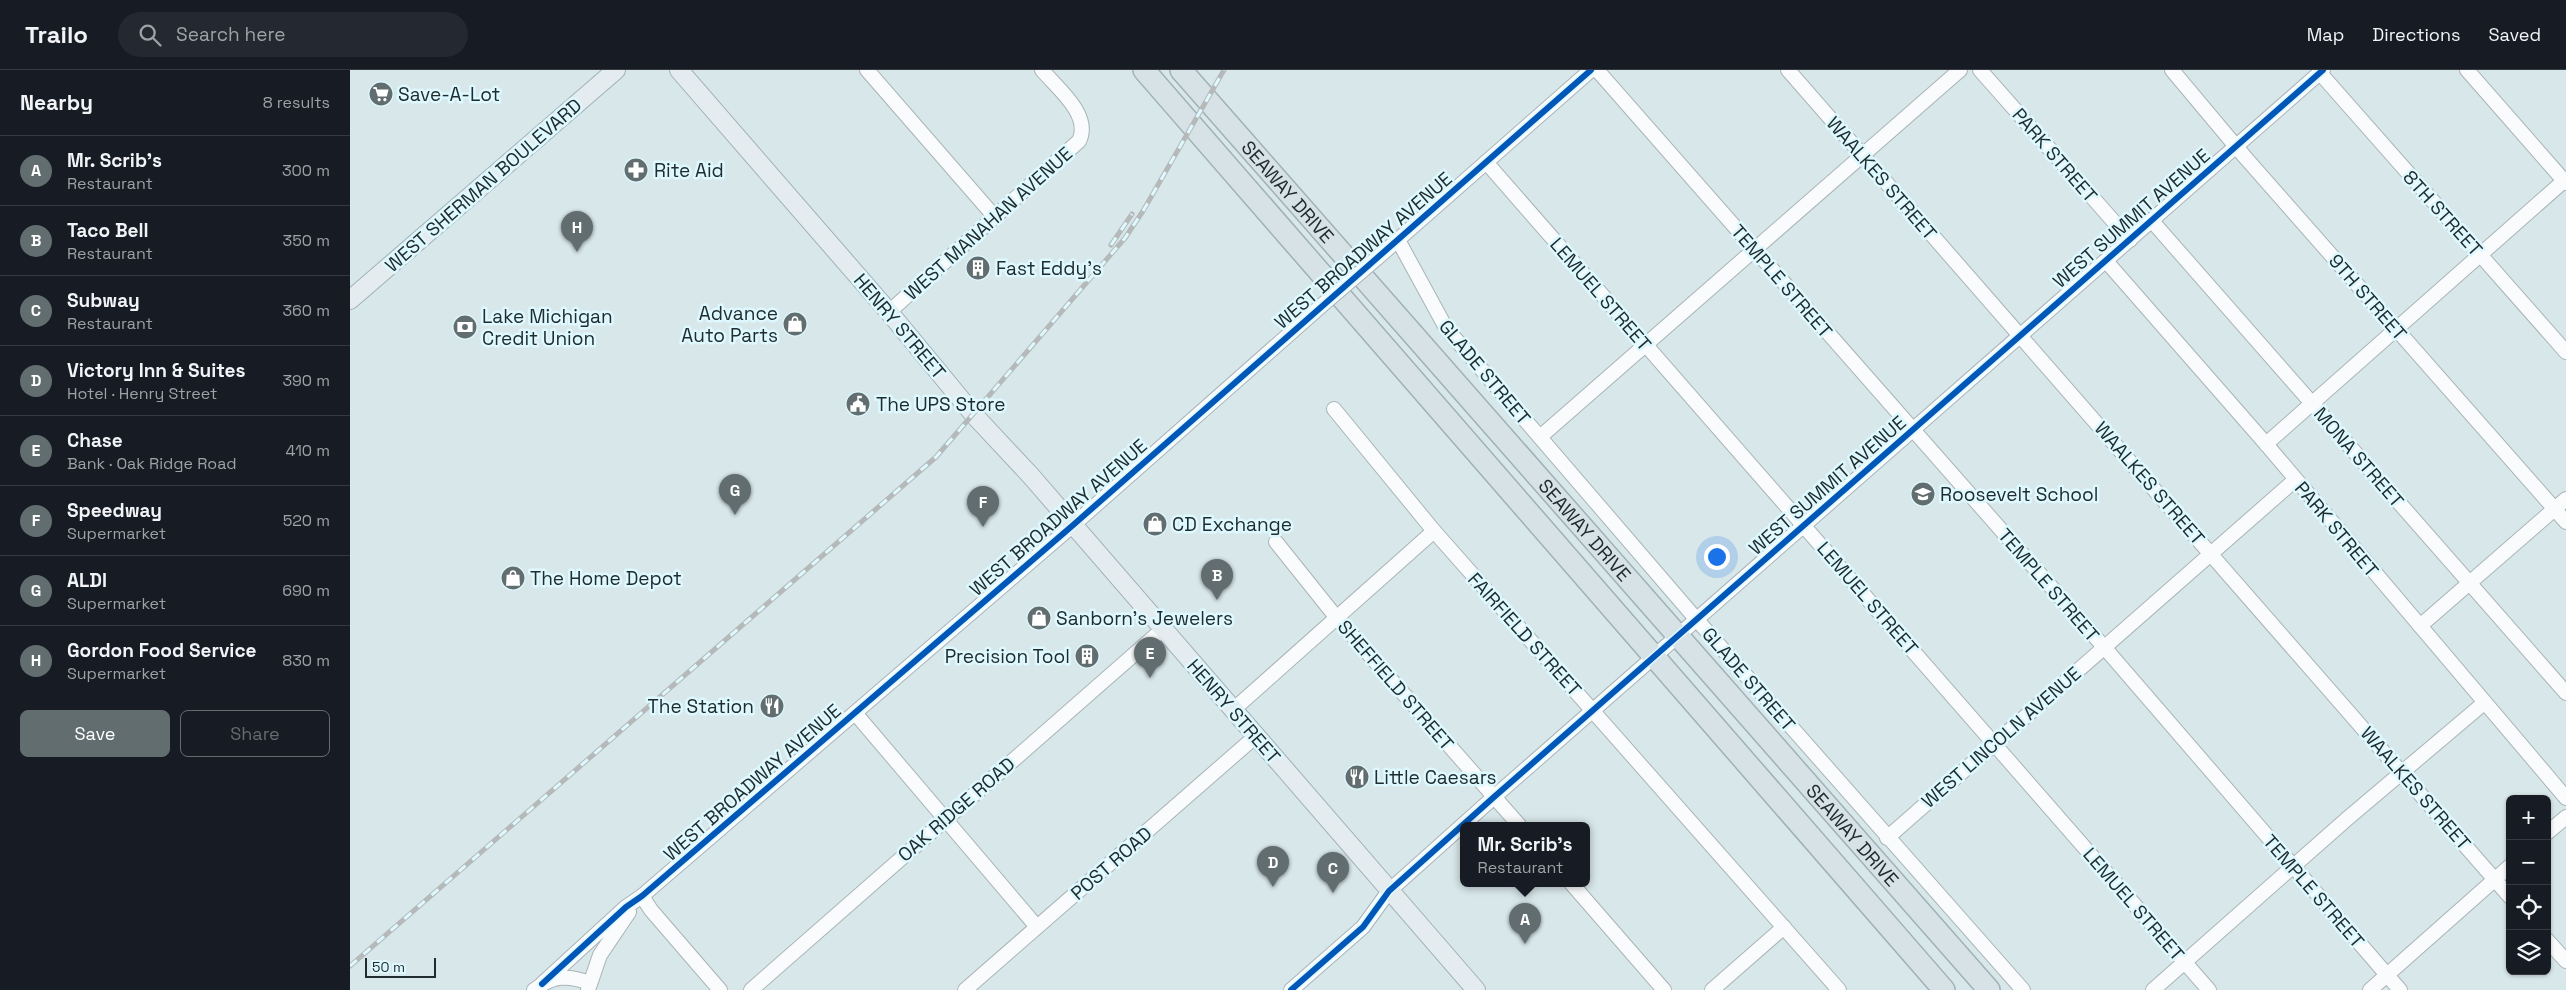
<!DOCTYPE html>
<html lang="en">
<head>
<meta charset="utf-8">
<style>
  :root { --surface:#171b24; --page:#242831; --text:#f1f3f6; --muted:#9ea1a6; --line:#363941; --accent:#616d6f }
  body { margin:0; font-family:"Space Grotesk",sans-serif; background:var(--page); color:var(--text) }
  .controls { position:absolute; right:15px; bottom:15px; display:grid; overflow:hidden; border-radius:8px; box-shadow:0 1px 4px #0004 }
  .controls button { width:45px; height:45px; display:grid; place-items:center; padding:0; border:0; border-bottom:1px solid var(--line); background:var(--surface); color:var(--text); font:25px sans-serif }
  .scale { position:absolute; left:15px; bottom:12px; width:71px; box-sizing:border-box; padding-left:5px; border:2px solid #212c2e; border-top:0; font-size:14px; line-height:18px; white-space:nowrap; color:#212c2e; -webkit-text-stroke:4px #ddf9ff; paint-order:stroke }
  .you { position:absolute; left:1366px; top:486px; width:18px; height:18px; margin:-12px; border:4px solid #fff; border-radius:50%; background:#1a73e8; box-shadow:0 0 0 8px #1a73e833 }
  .badge { display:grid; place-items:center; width:32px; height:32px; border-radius:50%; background:var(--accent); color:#fff; font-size:16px; font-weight:700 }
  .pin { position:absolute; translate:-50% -41px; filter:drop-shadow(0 1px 2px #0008) }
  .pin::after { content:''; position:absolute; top:26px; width:18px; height:15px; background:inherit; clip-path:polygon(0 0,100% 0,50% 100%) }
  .popup { position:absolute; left:1110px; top:752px; width:130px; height:65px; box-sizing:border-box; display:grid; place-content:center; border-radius:8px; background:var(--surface); filter:drop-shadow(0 1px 4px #0005); font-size:16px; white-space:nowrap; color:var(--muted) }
  .popup b { font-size:19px; color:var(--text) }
  .popup::after { content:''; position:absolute; left:50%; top:100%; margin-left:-10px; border:10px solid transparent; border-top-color:var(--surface) }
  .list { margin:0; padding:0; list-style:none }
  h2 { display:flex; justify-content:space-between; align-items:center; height:65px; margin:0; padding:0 20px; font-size:21px }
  h2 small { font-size:16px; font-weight:400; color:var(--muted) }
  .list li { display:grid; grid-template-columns:32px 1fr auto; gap:15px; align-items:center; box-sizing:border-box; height:70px; padding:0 20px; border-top:1px solid var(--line) }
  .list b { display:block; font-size:19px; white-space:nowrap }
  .list p { margin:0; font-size:16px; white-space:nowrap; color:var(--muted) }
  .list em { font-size:16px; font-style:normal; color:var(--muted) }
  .actions { display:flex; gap:10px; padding:15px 20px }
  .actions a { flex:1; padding:11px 0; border:1px solid var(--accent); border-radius:8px; text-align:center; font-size:18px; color:var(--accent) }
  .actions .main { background:var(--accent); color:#fff }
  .icon { flex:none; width:28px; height:28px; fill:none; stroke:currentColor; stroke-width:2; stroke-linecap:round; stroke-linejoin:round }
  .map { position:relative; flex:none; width:2216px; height:920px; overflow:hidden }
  header { display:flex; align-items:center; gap:30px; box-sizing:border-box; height:70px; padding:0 25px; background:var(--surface); border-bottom:1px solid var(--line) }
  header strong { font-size:24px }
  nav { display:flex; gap:28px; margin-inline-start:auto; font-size:18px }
  .search { width:350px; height:45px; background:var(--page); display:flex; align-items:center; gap:12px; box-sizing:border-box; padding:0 18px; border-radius:28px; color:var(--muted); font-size:19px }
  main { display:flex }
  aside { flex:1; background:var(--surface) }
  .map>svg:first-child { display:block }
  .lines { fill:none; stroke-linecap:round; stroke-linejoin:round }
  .minor-casing { stroke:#a9b4b7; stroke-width:16 }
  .major-casing { stroke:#a0b1b6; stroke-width:20 }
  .highway-casing { stroke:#a0b1b6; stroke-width:24 }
  .minor { stroke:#f9fbfc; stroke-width:14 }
  .major { stroke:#e5ecf0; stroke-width:18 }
  .highway { stroke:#d7e2e7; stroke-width:21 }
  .rail-casing { stroke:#b5b9b9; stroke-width:5 }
  .rail { stroke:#ddf9ff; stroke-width:3; stroke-dasharray:9; stroke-linecap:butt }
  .minor-bridge-casing { stroke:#a9b4b7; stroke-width:16; stroke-linecap:butt }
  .minor-bridge { stroke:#f9fbfc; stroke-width:14 }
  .cycleway-casing { stroke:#ddf9ff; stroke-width:9 }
  .cycleway { stroke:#0057b8; stroke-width:6 }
  .labels { text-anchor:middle; stroke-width:5; stroke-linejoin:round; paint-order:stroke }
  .poi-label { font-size:19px; fill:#212c2e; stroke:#ddf9ff; text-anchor:start }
  .street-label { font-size:19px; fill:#212c2e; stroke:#ddf9ff }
</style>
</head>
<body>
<header>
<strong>Trailo</strong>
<div class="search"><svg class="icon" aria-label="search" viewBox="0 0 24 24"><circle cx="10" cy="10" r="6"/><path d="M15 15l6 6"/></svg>Search here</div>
<nav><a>Map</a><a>Directions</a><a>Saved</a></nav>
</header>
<main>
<aside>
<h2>Nearby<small>8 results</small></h2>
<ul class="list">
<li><span class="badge">A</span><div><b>Mr. Scrib's</b><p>Restaurant</p></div><em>300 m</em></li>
<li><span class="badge">B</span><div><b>Taco Bell</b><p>Restaurant</p></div><em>350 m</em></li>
<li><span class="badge">C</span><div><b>Subway</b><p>Restaurant</p></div><em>360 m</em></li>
<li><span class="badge">D</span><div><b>Victory Inn &amp; Suites</b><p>Hotel · Henry Street</p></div><em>390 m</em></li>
<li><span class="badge">E</span><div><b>Chase</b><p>Bank · Oak Ridge Road</p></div><em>410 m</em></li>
<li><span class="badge">F</span><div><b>Speedway</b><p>Supermarket</p></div><em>520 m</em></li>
<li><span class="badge">G</span><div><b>ALDI</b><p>Supermarket</p></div><em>690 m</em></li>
<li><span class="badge">H</span><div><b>Gordon Food Service</b><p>Supermarket</p></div><em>830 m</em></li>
</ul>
<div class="actions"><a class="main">Save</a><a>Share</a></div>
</aside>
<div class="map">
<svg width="2216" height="920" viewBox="0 0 2216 920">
  <rect width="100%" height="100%" fill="#d8e7e9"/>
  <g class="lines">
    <defs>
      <g id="minor">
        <polyline points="517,0 644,146"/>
        <polyline points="1247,0 1754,577 2050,920"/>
        <polyline points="1438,0 2160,827"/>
        <polyline points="1630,0 1780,170"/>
        <polyline points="1822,0 1894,86 2216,452"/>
        <polyline points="2117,0 2216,113"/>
        <polyline points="1970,3 2216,282"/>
        <polyline points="1136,92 1859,920"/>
        <polyline points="1802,151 2216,623"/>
        <polyline points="1048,170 1096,258 1347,550 1673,920"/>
        <polyline points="1026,189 1241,0"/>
        <polyline points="1756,191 1916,374 2216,728"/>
        <path d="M539 242 729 71C742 45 707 18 692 0"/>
        <polyline points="984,339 1084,461 1489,920"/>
        <polyline points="1190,367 1610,0"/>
        <polyline points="1916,374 2216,109"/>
        <polyline points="926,472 986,547 1169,755"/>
        <polyline points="2070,556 2216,429"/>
        <polyline points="883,640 1084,461"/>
        <polyline points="505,643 687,857"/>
        <polyline points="2197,763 2216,747"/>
        <polyline points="1537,768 1945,410"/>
        <polyline points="1221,813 1314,920"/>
        <polyline points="292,826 301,840 370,920"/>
        <polyline points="2197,870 2216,891"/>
        <polyline points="192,914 276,837 292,826 722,456 971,236"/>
        <path d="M184 920C203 905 218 905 240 913"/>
        <polyline points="238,920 250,885 279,842"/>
        <polyline points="401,920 813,559"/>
        <polyline points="615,920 906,666"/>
        <polyline points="941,920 1013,857 1039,821 1144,727 1973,0"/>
        <polyline points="1362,920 1434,857"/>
        <polyline points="1803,920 1998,748 2134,633"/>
        <polyline points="2020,920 2160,796"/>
      </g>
      <g id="major">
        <polyline points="329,0 539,242 624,345 681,406 1126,920"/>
        <polyline points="0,230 266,0"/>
      </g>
      <g id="highway">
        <polyline points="794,0 1594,920"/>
        <path id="s1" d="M831 0 1639 920"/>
      </g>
    </defs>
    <!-- minor casing -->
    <use href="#minor" class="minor-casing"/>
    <!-- major casing -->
    <use href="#major" class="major-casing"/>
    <!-- highway casing -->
    <use href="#highway" class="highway-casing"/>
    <!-- minor -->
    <use href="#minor" class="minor"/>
    <!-- major -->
    <use href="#major" class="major"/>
    <!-- highway -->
    <use href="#highway" class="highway"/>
    <defs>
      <g id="rail">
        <polyline points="761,175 782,144"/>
        <polyline points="0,896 586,387 775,168 793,141 874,0"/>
      </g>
    </defs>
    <!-- rail casing -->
    <use href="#rail" class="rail-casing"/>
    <!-- rail -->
    <use href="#rail" class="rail"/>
    <defs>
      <polyline id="minor-bridge" points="971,236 1026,189"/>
    </defs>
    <!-- minor-bridge casing -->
    <use href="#minor-bridge" class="minor-bridge-casing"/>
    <!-- minor-bridge -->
    <use href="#minor-bridge" class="minor-bridge"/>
    <defs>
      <g id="cycleway">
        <polyline points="192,914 276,837 292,826 722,456 1241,0"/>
        <polyline points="941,920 1013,857 1039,821 1144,727 1973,0"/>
      </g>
    </defs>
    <!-- cycleway casing -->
    <use href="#cycleway" class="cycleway-casing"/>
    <!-- cycleway -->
    <use href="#cycleway" class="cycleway"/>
  </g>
  <!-- icons -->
  <defs>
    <symbol id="supermarket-disc" viewBox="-11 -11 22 22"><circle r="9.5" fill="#616d6f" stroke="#ddf9ff"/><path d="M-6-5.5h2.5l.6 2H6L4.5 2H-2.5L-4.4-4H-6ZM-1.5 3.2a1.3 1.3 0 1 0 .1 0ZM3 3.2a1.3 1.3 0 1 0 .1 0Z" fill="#fff"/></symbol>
    <symbol id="pharmacy-disc" viewBox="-11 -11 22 22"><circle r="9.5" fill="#616d6f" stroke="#ddf9ff"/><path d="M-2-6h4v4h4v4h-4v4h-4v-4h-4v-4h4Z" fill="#fff"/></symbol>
    <symbol id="building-disc" viewBox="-11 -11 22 22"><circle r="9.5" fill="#616d6f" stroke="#ddf9ff"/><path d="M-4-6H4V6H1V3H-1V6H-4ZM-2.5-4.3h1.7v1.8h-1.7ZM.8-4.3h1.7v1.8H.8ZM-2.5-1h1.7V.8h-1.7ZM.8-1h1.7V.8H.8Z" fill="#fff"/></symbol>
    <symbol id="shop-disc" viewBox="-11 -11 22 22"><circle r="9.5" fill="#616d6f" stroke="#ddf9ff"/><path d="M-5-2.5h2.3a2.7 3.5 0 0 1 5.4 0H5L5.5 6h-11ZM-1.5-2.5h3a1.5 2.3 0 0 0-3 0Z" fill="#fff"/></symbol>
    <symbol id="bank-disc" viewBox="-11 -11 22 22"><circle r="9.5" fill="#616d6f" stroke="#ddf9ff"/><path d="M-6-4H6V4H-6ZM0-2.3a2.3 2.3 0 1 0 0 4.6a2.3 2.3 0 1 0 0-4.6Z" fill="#fff"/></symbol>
    <symbol id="civic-disc" viewBox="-11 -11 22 22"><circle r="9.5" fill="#616d6f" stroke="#ddf9ff"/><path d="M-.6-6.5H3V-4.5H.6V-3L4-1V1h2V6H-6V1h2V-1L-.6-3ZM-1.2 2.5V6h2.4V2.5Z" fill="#fff"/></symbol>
    <symbol id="school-disc" viewBox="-11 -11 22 22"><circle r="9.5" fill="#616d6f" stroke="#ddf9ff"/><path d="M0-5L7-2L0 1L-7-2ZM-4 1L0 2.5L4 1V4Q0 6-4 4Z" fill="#fff"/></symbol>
    <symbol id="restaurant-disc" viewBox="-11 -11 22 22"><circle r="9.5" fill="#616d6f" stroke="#ddf9ff"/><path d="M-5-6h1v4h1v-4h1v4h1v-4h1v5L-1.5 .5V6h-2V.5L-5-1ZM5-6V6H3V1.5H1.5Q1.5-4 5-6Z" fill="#fff"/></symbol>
  </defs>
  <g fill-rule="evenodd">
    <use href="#supermarket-disc" x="17" y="10" width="28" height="28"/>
    <use href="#pharmacy-disc" x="272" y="86" width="28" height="28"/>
    <use href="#building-disc" x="614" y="184" width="28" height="28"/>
    <use href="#shop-disc" x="431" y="240" width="28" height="28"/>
    <use href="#bank-disc" x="101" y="243" width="28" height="28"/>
    <use href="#civic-disc" x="494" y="320" width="28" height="28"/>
    <use href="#school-disc" x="1559" y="410" width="28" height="28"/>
    <use href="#shop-disc" x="791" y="440" width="28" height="28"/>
    <use href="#shop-disc" x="149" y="494" width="28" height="28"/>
    <use href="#shop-disc" x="675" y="534" width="28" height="28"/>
    <use href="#building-disc" x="723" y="572" width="28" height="28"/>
    <use href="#restaurant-disc" x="408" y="622" width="28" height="28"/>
    <use href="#restaurant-disc" x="993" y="693" width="28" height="28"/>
  </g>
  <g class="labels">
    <!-- poi labels -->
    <g class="poi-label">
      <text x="48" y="31">Save-A-Lot</text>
      <text x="304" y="107">Rite Aid</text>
      <text x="646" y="205">Fast Eddy's</text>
      <text x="428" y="250" text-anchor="end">Advance<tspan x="428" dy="22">Auto Parts</tspan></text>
      <text x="132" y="253">Lake Michigan<tspan x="132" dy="22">Credit Union</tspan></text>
      <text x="526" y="341">The UPS Store</text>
      <text x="1590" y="431">Roosevelt School</text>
      <text x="822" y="461">CD Exchange</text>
      <text x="180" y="515">The Home Depot</text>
      <text x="706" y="555">Sanborn's Jewelers</text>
      <text x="720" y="593" text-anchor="end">Precision Tool</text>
      <text x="404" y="643" text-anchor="end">The Station</text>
      <text x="1024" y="714">Little Caesars</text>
    </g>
    <!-- street labels -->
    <g class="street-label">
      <text transform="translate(1705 85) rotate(49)" y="7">PARK STREET</text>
      <text transform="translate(1532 108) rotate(49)" y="7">WAALKES STREET</text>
      <text transform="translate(133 115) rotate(-41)" y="7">WEST SHERMAN BOULEVARD</text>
      <text dy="7" stroke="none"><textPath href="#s1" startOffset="162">SEAWAY DRIVE</textPath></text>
      <text transform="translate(2093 143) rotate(48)" y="7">8TH STREET</text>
      <text transform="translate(1781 148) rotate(-41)" y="7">WEST SUMMIT AVENUE</text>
      <text transform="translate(638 153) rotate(-42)" y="7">WEST MANAHAN AVENUE</text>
      <text transform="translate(1013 180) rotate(-41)" y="7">WEST BROADWAY AVENUE</text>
      <text transform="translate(1432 211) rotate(49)" y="7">TEMPLE STREET</text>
      <text transform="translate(1251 224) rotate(49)" y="7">LEMUEL STREET</text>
      <text transform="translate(2018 227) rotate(49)" y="7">9TH STREET</text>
      <text transform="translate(550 256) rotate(50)" y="7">HENRY STREET</text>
      <text transform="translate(1135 302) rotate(50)" y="7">GLADE STREET</text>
      <text transform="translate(2009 387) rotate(49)" y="7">MONA STREET</text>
      <text transform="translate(1800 413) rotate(49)" y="7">WAALKES STREET</text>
      <text transform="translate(1477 415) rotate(-41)" y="7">WEST SUMMIT AVENUE</text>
      <text transform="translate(708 447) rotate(-41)" y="7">WEST BROADWAY AVENUE</text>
      <text transform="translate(1987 459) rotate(50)" y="7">PARK STREET</text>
      <text dy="7" stroke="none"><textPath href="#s1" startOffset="612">SEAWAY DRIVE</textPath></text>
      <text transform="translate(1699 515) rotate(49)" y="7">TEMPLE STREET</text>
      <text transform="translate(1518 528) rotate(49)" y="7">LEMUEL STREET</text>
      <text transform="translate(1175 564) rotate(48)" y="7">FAIRFIELD STREET</text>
      <text transform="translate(1399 609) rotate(49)" y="7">GLADE STREET</text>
      <text transform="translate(1046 615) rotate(49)" y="7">SHEFFIELD STREET</text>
      <text transform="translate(884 641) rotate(49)" y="7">HENRY STREET</text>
      <text transform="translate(1651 667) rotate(-41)" y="7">WEST LINCOLN AVENUE</text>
      <text transform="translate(402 712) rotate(-41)" y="7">WEST BROADWAY AVENUE</text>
      <text transform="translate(2066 718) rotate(49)" y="7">WAALKES STREET</text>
      <text transform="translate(606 739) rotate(-41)" y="7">OAK RIDGE ROAD</text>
      <text dy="7" stroke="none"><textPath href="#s1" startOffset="1018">SEAWAY DRIVE</textPath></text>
      <text transform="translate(761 793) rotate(-41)" y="7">POST ROAD</text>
      <text transform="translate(1964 821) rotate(49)" y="7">TEMPLE STREET</text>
      <text transform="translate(1784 834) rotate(49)" y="7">LEMUEL STREET</text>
    </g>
  </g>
</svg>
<div class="controls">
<button>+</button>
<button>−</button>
<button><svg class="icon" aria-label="locate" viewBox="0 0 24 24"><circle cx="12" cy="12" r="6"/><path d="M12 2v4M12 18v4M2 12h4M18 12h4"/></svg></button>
<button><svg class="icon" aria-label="layers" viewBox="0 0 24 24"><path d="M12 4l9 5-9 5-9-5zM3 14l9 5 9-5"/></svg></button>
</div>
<div class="scale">50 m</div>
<div class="you"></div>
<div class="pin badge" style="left:1175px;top:874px">A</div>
<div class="popup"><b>Mr. Scrib's</b>Restaurant</div>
<div class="pin badge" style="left:867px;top:530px">B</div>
<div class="pin badge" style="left:983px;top:823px">C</div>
<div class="pin badge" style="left:923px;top:817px">D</div>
<div class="pin badge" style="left:800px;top:608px">E</div>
<div class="pin badge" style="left:633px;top:457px">F</div>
<div class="pin badge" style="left:385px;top:445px">G</div>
<div class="pin badge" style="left:227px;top:182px">H</div>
</div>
</main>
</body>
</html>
